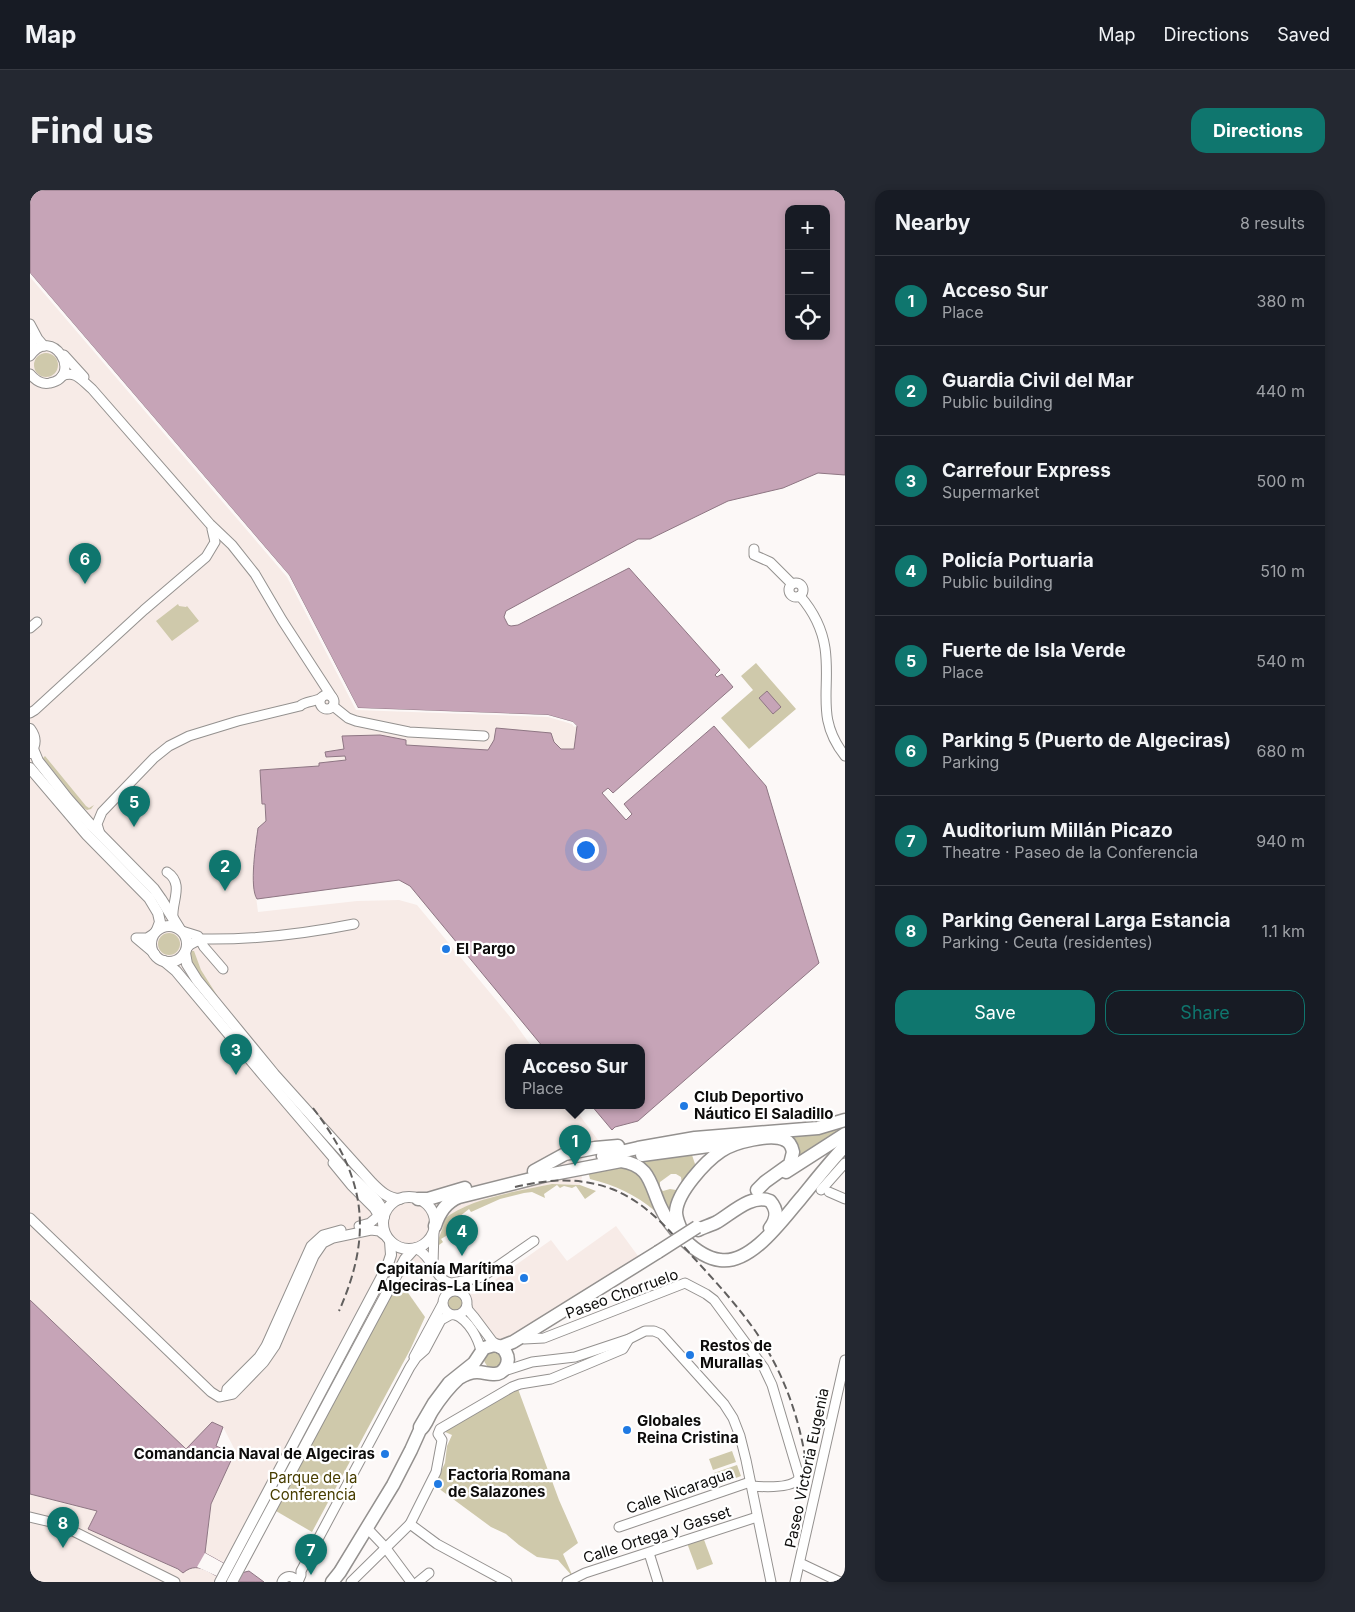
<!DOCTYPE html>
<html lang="en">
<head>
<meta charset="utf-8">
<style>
  :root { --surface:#171b24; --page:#242831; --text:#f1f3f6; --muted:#9ea1a6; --line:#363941; --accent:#0f766e }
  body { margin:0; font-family:Inter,sans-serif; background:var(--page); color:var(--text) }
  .controls { position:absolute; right:15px; top:15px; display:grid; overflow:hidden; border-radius:10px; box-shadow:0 2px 8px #0003 }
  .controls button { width:45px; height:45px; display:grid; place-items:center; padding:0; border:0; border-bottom:1px solid var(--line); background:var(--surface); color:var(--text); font:25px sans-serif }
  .you { position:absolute; left:555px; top:659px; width:18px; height:18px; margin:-12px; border:4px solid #fff; border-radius:50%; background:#1a73e8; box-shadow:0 0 0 8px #1a73e833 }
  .badge { display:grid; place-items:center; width:32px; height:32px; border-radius:50%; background:var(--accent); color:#fff; font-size:16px; font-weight:700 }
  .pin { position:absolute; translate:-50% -41px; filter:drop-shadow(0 1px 2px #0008) }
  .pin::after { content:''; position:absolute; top:26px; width:18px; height:15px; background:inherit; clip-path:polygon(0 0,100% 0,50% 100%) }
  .popup { position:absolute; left:475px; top:854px; width:140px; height:65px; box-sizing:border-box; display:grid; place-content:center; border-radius:10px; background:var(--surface); filter:drop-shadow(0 1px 4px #0005); font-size:16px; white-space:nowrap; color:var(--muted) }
  .popup b { font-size:19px; color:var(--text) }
  .popup::after { content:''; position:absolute; left:50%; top:100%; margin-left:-10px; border:10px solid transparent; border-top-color:var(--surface) }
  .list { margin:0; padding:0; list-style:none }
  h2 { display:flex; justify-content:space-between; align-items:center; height:65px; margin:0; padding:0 20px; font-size:21px }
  h2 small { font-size:16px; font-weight:400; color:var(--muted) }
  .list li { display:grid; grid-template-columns:32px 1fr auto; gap:15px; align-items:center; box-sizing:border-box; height:90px; padding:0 20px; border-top:1px solid var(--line) }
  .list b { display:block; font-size:19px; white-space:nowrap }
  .list p { margin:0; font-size:16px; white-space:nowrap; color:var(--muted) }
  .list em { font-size:16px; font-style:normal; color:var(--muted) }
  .actions { display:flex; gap:10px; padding:15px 20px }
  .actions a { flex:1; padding:11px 0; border:1px solid var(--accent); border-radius:15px; text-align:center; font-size:18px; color:var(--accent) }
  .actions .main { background:var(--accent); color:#fff }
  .icon { flex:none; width:28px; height:28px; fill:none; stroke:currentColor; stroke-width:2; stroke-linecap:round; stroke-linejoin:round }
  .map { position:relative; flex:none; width:815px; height:1392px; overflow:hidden; border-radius:15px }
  header { display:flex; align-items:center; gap:30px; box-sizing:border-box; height:70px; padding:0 25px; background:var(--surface); border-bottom:1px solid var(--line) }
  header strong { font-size:24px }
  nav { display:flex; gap:28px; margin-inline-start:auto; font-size:18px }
  .intro { display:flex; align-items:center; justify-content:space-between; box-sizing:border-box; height:120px; padding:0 30px }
  h1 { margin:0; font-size:35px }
  .button { padding:12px 22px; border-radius:15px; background:var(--accent); color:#fff; font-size:18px; font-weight:700 }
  main { display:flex; gap:30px; padding:0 30px }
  aside { flex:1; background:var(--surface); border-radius:15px; box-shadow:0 2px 8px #0003 }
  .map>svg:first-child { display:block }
  .built { fill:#f7ebe7 }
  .green { fill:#cfc9ab; fill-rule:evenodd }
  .water { fill:#c6a4b7; stroke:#8e7683; fill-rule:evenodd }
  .pier { fill:#fcf8f7 }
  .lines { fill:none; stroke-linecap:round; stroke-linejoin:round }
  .minor-casing { stroke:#94918f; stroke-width:11 }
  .major-casing { stroke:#94918f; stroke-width:12 }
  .highway-casing { stroke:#94918f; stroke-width:15 }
  .minor { stroke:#fff; stroke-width:9 }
  .major { stroke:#fff; stroke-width:10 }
  .highway { stroke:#fff; stroke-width:12 }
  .rail { stroke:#615f5e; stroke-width:2; stroke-dasharray:8 4; stroke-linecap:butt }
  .highway-bridge-casing { stroke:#94918f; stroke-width:15; stroke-linecap:butt }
  .highway-bridge { stroke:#fff; stroke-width:12 }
  .poi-dot { fill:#1f7ae3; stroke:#fff; stroke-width:2 }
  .labels { text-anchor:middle; stroke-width:4.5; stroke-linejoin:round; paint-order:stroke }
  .poi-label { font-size:15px; font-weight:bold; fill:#0d0c0b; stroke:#fff; text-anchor:start }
  .street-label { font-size:15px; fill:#0d0c0b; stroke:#fff }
  .park-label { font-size:15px; fill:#483e00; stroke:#fff }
</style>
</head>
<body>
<header>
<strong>Map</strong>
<nav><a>Map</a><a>Directions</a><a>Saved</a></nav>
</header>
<div class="intro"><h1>Find us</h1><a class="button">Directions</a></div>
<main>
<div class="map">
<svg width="815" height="1392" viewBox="0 0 815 1392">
  <rect width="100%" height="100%" fill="#fcf8f7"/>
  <!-- built -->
  <g class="built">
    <polygon points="0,83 518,525 547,536 545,560 531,559 524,552 521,546 466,539 464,550 458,560 375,555 376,550 312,546 315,559 295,562 295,567 316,566 316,570 289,573 289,576 230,580 236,631 228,638 225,655 223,683 228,722 327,711 369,710 387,715 481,828 502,857 479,857 479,915 542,915 568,950 562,955 546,959 552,987 550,995 522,994 469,1006 432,1018 414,1029 413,1037 407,1053 396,1070 369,1090 206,1392 0,1392 0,1304 67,1321 58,1338 153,1382 178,1345 181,1314 205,1260 193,1237 182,1232 156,1260 0,1110"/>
    <polygon points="586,1036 611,1070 477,1153 468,1153 439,1115 438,1106 434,1101 441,1104 445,1104 521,1050 537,1071"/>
  </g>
  <!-- green -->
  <g class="green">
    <circle cx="16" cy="175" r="12"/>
    <polygon points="148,414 149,416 156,417 157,416 169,431 142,451 126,431"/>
    <polygon points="726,473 766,519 719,559 691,528 723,500 711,486"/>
    <polygon points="15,566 56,616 59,618 64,615 61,619 57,620 52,617 13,568"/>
    <circle cx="139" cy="754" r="11"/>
    <polygon points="159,761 164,761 171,780 190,810 162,775"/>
    <polygon points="815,934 815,938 773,964 768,964 757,945"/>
    <path d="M662 965 665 974 664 981 645 1007 639 1022 606 970 608 968ZM641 984H646L651 987 652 995 646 1000 640 999 633 1001 630 998V992Z"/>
    <path d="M595 977 606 981 613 990 625 1021C606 1005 585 995 560 989L558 981Z"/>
    <path d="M522 994 550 995 566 1001 555 1009 546 996 542 998 534 996 530 998 527 995 514 1004 515 1008 502 1002 494 1003 470 1009 441 1022 439 1019 425 1030 421 1029 417 1041 421 1043 411 1049 413 1052 409 1055 407 1053 413 1037 414 1029C440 1008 489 1001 522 994Z"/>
    <polygon points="369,1090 395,1127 380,1160 282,1342 246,1321"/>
    <circle cx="425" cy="1113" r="8"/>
    <circle cx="463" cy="1169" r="9"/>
    <polygon points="488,1199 529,1310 548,1353 533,1364 543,1387 528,1370 507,1367 489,1355 476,1344 461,1337 404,1295 415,1273 417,1256 422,1245 413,1241"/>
    <polygon points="702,1261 706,1272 683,1280 679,1269"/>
    <polygon points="707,1275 711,1286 688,1295 684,1283"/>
    <polygon points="673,1347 683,1374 667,1380 657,1353"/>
  </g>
  <!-- water -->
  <g class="water">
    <path d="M0 0H815V285L788 283 753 298 698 311 620 349H608L476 421 474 427 478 435 481 436 488 435 599 378 690 480 685 485 687 487 692 484 703 497 583 603 578 598 572 603 596 630 602 624 594 614 684 536 736 596 789 773 608 931 585 937 582 940 561 915H611V857H513L380 696 369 690 227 709C219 697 226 653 228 638L236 631 235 614H232L230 580 289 576V573L316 570 315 566 296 567 295 562 314 559 312 546 350 545 376 550V555L458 560 464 550 466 538 521 543 524 552 531 559H544L547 536 543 532 518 525 328 518 259 385 0 83ZM759 19H796V146H759Z"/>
    <polygon points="737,501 751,517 743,524 729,508"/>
    <path d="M0 1110 156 1259 182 1232 193 1237 186 1256 204 1264 181 1314 175 1363 211 1383 219 1381 234 1392C223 1392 211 1392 201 1392 184 1389 170 1368 153 1383L148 1379 58 1339 67 1321 0 1304Z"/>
  </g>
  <!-- pier -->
  <g class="pier">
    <polygon points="0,83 259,385 328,518 518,525 543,532 547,536 544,537 542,534 518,527 326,520 257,387 0,87"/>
    <polygon points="175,1363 211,1383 200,1392 167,1377"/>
  </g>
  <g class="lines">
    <defs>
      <g id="minor">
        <polyline points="0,134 8,149 14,156"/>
        <polyline points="0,148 2,154 1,164"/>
        <polyline points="34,165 54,187"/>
        <path d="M0 166C22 134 54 186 20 193 12 195 5 190 0 184"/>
        <path d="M32 186C46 180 52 191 62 199L180 334 202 355 225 384 252 430 302 507"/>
        <polyline points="724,359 724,365 740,372 762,394"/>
        <circle cx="766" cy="400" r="7"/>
        <path d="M770 406C783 421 792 438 795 458 801 500 785 528 815 566"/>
        <polyline points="0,438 7,432"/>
        <circle cx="297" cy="512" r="7"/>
        <polyline points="303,516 318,528 326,531 379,542 454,546"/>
        <polyline points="0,523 5,520 114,420 176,367 185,352 182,339"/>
        <path d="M70 644 67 634 72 622 124 568 139 556 159 546 208 531 270 516C275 511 285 512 291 508"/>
        <path d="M137 682C155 694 141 712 143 728"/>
        <polyline points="152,741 168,746 174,757 193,779"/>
        <path d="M157 758C161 752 166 753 171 749 222 750 274 744 324 734"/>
        <polyline points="125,764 106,748 117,748 125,743"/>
        <polyline points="303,973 321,995 344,1018 347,1023 347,1027 340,1033 329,1036"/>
        <polyline points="791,1000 815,973"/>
        <polyline points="799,1002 815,1009"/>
        <polyline points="0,1028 181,1202 189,1207 203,1204 234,1172 245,1156 284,1066 293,1053 303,1048 341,1040 349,1041 357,1047"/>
        <path d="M385 1058C404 1066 404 1092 423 1093L452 1087 504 1051"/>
        <polyline points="403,1074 404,1040"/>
        <circle cx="425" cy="1113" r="12"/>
        <polyline points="437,1116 438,1120 444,1127 462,1151 467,1155"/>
        <path d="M426 1125C439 1131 448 1148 451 1161"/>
        <path d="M494 1149 514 1148 655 1093 676 1104 684 1110 734 1178 742 1195 769 1286 768 1290C759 1298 734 1297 722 1296"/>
        <polyline points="384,1167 412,1115"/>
        <polyline points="471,1182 502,1172 545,1167 599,1149 615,1141 624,1141 631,1144 694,1214 703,1228 710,1246 716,1270 741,1392"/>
        <polyline points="196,1205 197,1199 229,1167 236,1156 281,1056 293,1045 311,1040"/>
        <polyline points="0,1327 29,1334 145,1392"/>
        <polyline points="380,1334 407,1354 477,1392"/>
        <polyline points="589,1337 720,1292"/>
        <polyline points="337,1338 355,1357 381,1392"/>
        <polyline points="619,1363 628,1392"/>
        <polyline points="770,1373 810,1392"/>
        <path d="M252 1392C254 1387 259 1385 264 1388L266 1392"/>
        <polyline points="268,1392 271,1385 271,1381 380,1177 386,1168 395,1160 411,1130 420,1125"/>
        <polyline points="321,1392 380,1334 406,1282 412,1250 408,1244 410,1239 482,1197 490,1194 521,1189 555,1175 593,1159 599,1149"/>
        <polyline points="388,1392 399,1383"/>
        <polyline points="537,1392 555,1383 727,1327"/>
        <polyline points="765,1392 815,1170"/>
      </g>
      <g id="major">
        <path d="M0 539C6 547 6 555 0 563"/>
        <polyline points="3,559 8,571 38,609 60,634 124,699 131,709 149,738"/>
        <polyline points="0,578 57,645 119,708 128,723 130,732 127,740"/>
        <circle cx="139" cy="754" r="18"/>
        <path d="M155 763 157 774 167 790 244 884 342 993C350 1001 358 1009 370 1009"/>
        <polyline points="134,771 146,781 234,886 311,976 347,1011 353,1020 354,1027"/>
        <circle cx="379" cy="1033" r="26"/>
        <polyline points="190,1392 357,1077 361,1065 360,1051"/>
        <polyline points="202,1392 375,1069 384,1059"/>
      </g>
      <g id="highway">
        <polyline points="612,965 701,953"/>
        <polyline points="573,966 608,958 665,948 788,938 815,930"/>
        <polyline points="504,981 535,964 565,958 588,956"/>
        <polyline points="756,982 815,944"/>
        <polyline points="388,1009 398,1009 435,998"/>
        <path d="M405 1036C409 1023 416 1012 429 1007L513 986 591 971C620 975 620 994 630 1016 639 1037 666 1067 690 1070 721 1075 753 1029 771 1008 785 991 799 973 815 956"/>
        <path d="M651 1040C649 1034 646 1029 646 1022 647 1002 676 971 691 961 704 952 741 943 755 950 760 952 762 957 763 962L760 974 735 992 727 1000"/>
        <path d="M668 1040C674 1037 681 1035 687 1032 701 1024 722 1003 740 1011 748 1020 747 1029 740 1038"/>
        <polyline points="470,1157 483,1152 628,1062"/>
        <path d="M302 1392 310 1382 363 1295 381 1260 390 1240V1237L404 1213 419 1193 444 1173 454 1158 464 1155C469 1156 473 1157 476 1163 481 1172 474 1185 463 1184 458 1184 453 1182 447 1182 441 1182 434 1185 429 1188 419 1197 409 1210 402 1221 398 1227 396 1236 390 1240"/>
      </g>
    </defs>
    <!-- minor casing -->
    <use href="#minor" class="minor-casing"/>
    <!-- major casing -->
    <use href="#major" class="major-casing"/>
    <!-- highway casing -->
    <use href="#highway" class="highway-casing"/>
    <!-- minor -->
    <use href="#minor" class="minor"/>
    <!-- major -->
    <use href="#major" class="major"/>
    <!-- highway -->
    <use href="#highway" class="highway"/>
    <!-- rail -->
    <g class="rail">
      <path d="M283 918C335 986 344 1042 309 1121"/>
      <path d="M485 997C518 989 550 987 582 999 617 1013 639 1040 663 1067 685 1091 707 1115 726 1142 756 1186 772 1235 778 1287"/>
    </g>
    <defs>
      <polyline id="highway-bridge" points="628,1062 667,1037"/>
    </defs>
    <!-- highway-bridge casing -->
    <use href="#highway-bridge" class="highway-bridge-casing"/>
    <!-- highway-bridge -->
    <use href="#highway-bridge" class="highway-bridge"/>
  </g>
  <!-- markers -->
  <g class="poi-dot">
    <circle cx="416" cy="759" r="5"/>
    <circle cx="654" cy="916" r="5"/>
    <circle cx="494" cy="1088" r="5"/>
    <circle cx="660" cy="1165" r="5"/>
    <circle cx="597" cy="1240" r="5"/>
    <circle cx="355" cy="1264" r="5"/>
    <circle cx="408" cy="1294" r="5"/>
  </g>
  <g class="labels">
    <!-- poi labels -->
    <g class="poi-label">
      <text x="426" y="764">El Pargo</text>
      <text x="664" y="912">Club Deportivo<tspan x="664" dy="17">Náutico El Saladillo</tspan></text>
      <text x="484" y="1084" text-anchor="end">Capitanía Marítima<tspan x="484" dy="17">Algeciras-La Línea</tspan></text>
      <text x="670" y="1161">Restos de<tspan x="670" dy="17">Murallas</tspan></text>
      <text x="607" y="1236">Globales<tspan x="607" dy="17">Reina Cristina</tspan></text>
      <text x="345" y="1269" text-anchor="end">Comandancia Naval de Algeciras</text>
      <text x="418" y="1290">Factoria Romana<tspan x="418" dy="17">de Salazones</tspan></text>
    </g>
    <!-- street labels -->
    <g class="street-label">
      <text transform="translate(592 1104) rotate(-20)" y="5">Paseo Chorruelo</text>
      <text transform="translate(777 1278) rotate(-78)" y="5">Paseo Victoria Eugenia</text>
      <text transform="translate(650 1301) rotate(-19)" y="5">Calle Nicaragua</text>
      <text transform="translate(627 1345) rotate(-18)" y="5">Calle Ortega y Gasset</text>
    </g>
    <!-- park labels -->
    <g class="park-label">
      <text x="283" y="1293">Parque de la<tspan x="283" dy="17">Conferencia</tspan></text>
    </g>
  </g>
</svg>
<div class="controls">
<button>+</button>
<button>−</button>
<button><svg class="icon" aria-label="locate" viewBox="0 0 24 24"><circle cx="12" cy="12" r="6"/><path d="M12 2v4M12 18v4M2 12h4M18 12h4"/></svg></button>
</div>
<div class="you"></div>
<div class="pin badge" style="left:545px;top:976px">1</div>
<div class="popup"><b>Acceso Sur</b>Place</div>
<div class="pin badge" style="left:195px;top:701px">2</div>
<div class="pin badge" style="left:206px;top:885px">3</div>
<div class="pin badge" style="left:432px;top:1066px">4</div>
<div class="pin badge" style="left:104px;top:637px">5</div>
<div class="pin badge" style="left:55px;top:394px">6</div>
<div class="pin badge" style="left:281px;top:1385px">7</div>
<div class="pin badge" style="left:33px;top:1358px">8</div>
</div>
<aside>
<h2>Nearby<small>8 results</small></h2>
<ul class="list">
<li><span class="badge">1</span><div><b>Acceso Sur</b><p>Place</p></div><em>380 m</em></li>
<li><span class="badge">2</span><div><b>Guardia Civil del Mar</b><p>Public building</p></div><em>440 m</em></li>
<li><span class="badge">3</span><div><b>Carrefour Express</b><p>Supermarket</p></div><em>500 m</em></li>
<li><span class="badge">4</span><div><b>Policía Portuaria</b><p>Public building</p></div><em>510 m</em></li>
<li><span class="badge">5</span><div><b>Fuerte de Isla Verde</b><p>Place</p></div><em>540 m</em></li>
<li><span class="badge">6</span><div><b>Parking 5 (Puerto de Algeciras)</b><p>Parking</p></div><em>680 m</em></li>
<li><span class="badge">7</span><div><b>Auditorium Millán Picazo</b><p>Theatre · Paseo de la Conferencia</p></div><em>940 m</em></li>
<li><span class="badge">8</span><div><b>Parking General Larga Estancia</b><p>Parking · Ceuta (residentes)</p></div><em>1.1 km</em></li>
</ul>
<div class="actions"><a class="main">Save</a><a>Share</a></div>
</aside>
</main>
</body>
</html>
